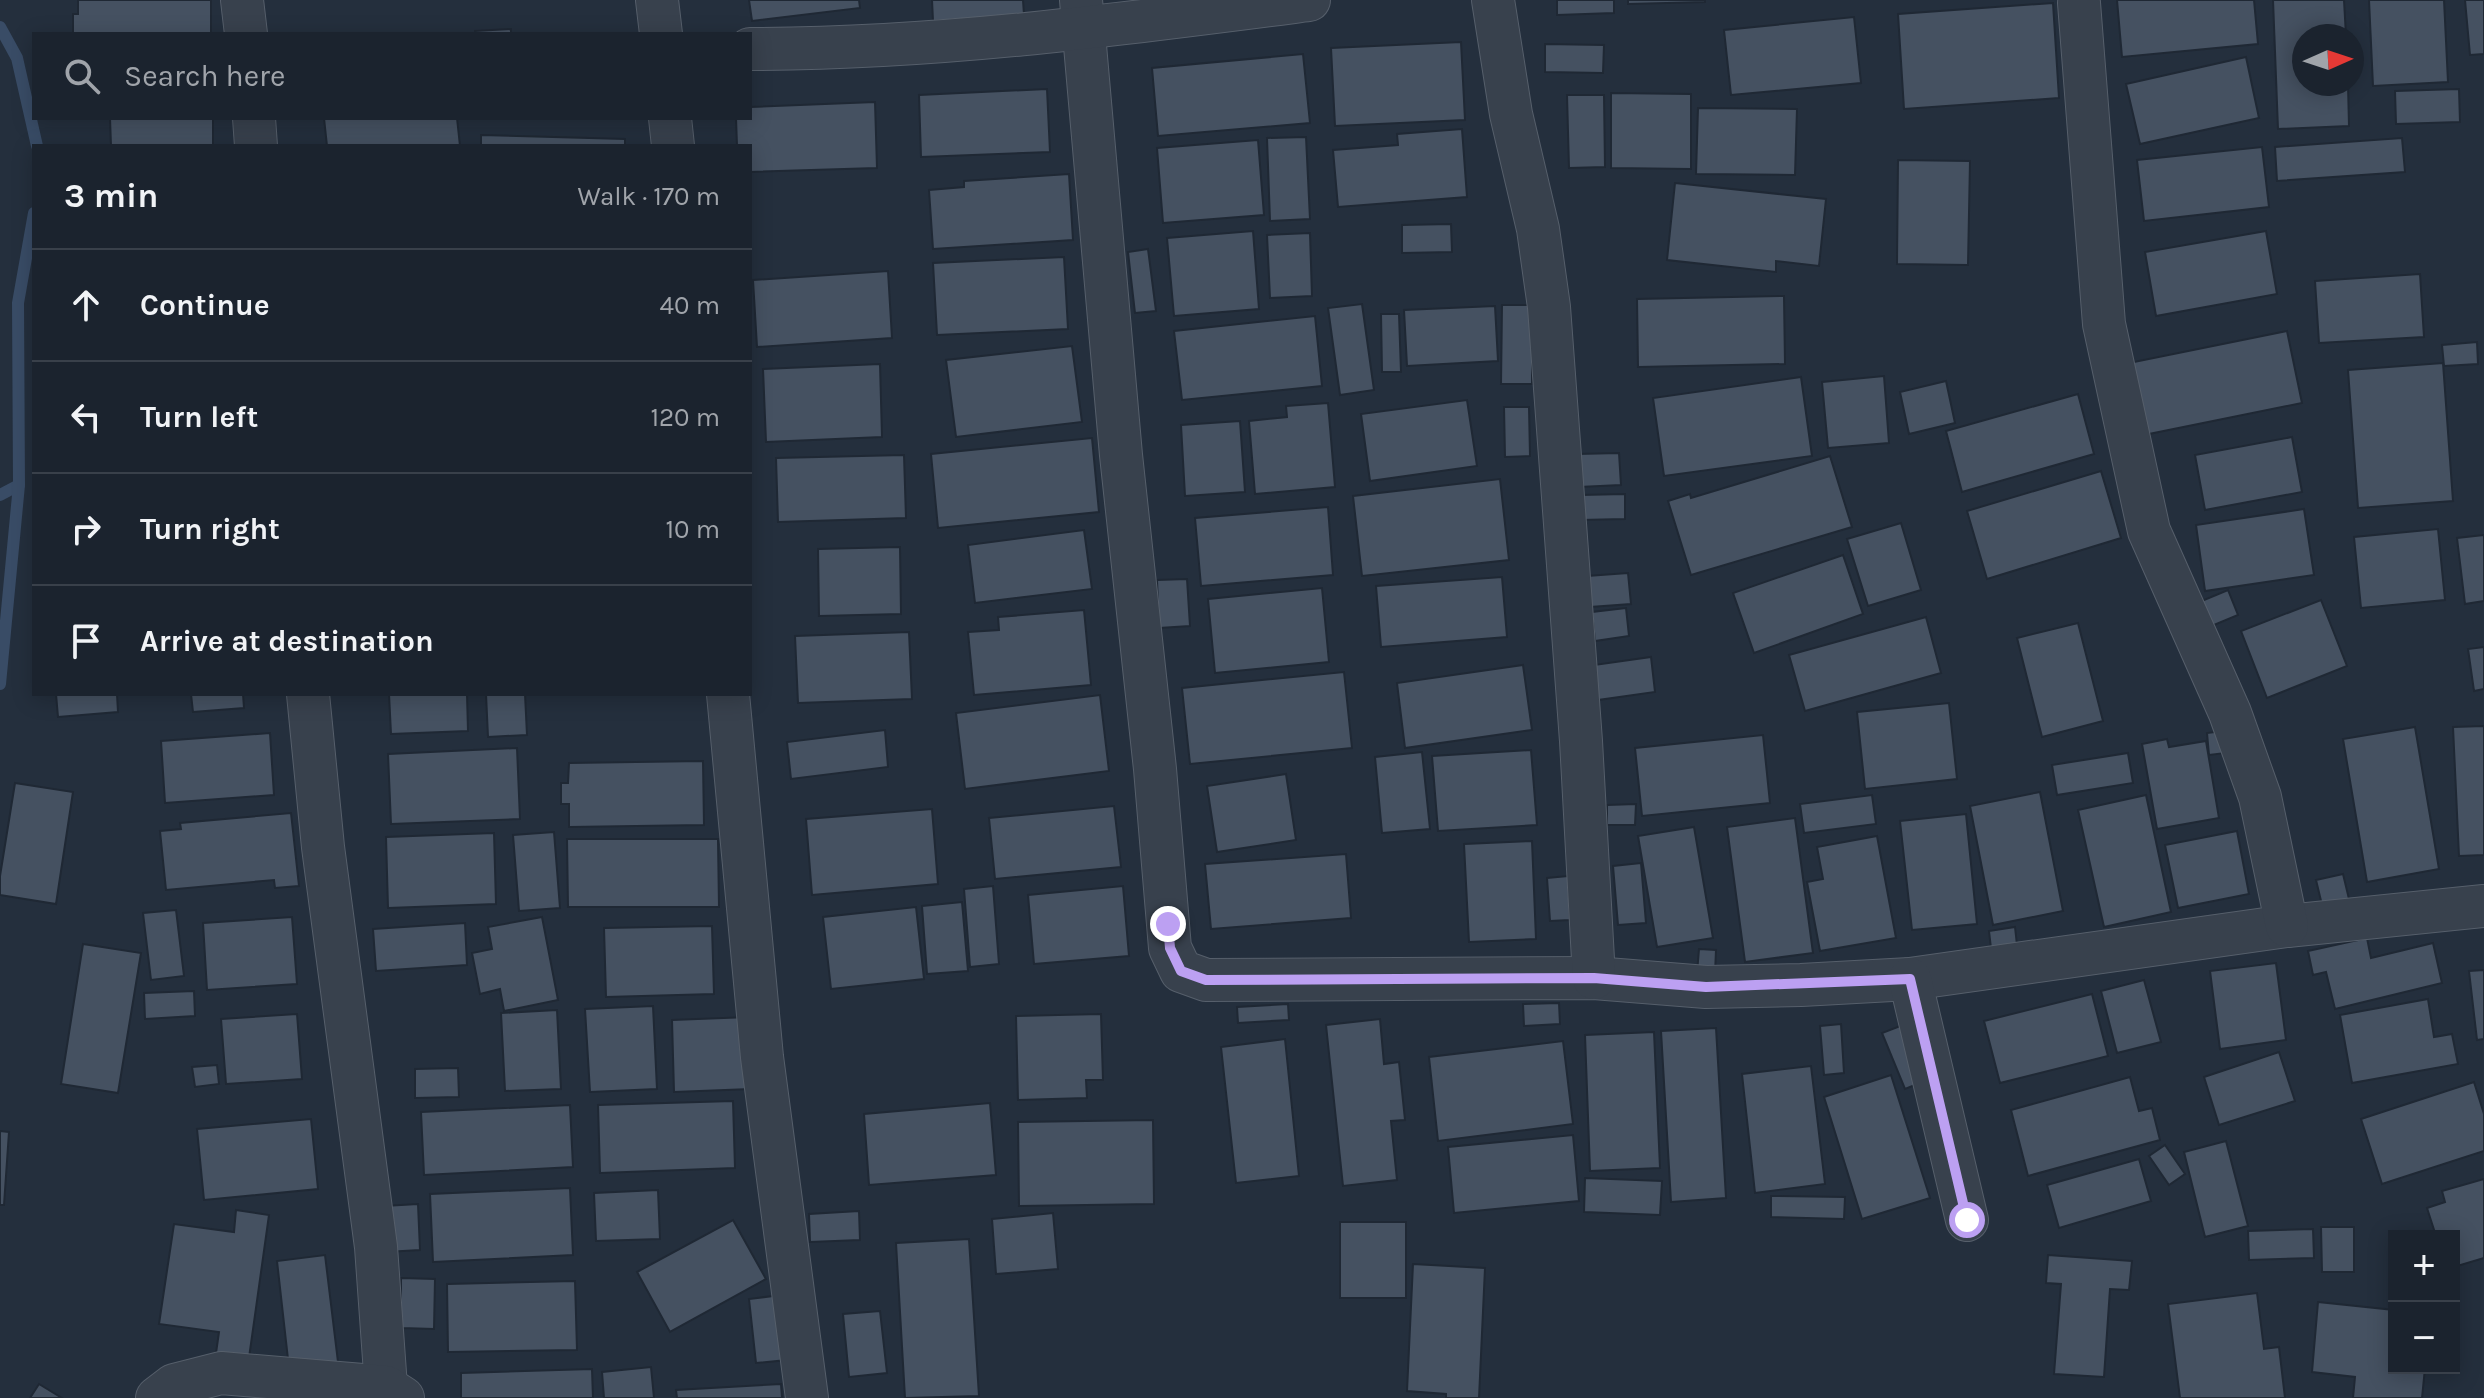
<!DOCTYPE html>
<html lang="en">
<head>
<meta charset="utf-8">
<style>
  :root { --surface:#1b232e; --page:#282f3a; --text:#f1f3f6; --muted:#a0a4aa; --line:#39404a }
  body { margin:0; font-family:Karla,sans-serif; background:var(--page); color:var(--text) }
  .controls { position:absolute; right:24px; bottom:24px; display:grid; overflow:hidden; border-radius:0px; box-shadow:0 4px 20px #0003 }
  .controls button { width:72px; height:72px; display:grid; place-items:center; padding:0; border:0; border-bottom:2px solid var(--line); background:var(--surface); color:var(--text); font:40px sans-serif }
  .compass { position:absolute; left:2292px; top:24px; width:72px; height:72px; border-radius:50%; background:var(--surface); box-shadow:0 4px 20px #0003; rotate:87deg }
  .stop { position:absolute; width:24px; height:24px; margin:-18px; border:6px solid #bca0f2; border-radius:50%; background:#fff }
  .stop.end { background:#bca0f2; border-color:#fff; box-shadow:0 2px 8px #0008 }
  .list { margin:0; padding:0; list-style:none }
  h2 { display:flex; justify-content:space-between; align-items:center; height:104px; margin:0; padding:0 32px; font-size:34px }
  h2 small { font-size:26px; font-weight:400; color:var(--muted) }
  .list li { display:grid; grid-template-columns:52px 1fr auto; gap:24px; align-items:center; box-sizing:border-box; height:112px; padding:0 32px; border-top:2px solid var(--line) }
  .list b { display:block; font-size:30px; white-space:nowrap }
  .list em { font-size:26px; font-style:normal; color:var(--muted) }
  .icon { flex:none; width:44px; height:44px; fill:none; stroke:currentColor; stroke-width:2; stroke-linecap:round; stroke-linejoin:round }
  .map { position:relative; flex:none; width:2484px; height:1398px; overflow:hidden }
  .search { position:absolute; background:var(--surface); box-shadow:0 4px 20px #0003; left:32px; top:32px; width:720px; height:88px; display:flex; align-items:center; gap:20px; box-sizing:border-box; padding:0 28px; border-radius:0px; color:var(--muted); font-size:30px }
  .panel { position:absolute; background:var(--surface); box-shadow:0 4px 20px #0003; left:32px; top:144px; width:720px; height:552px; border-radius:0px }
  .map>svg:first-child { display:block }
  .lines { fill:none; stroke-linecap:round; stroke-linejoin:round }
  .stream { stroke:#394c66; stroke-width:12 }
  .building { fill:#455161; stroke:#1f2834; stroke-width:2 }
  .street-casing { stroke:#565f6b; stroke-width:44 }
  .street { stroke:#38414d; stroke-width:42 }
  .route { stroke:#bca0f2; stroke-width:10 }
</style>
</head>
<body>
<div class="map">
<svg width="2484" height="1398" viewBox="0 0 2484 1398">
  <rect width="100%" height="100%" fill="#242f3d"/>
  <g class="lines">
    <!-- stream -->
    <g class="stream">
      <polyline points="0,27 17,58 37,146"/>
      <polyline points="0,495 19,485"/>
      <polyline points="0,684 19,485 18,303 34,213"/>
    </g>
  </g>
  <!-- building -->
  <g class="building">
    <polygon points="78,0 211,0 211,34 73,34 73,14 78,14"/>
    <polygon points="749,0 859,0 860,8 752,21"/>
    <polygon points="932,0 1023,0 1024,15 933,21"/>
    <polygon points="1557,0 1614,0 1614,13 1557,15"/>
    <polygon points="1628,0 1705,0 1705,2 1628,4"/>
    <polygon points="2117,0 2254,0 2258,44 2122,57"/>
    <polygon points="2273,0 2344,0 2346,36 2304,36 2304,84 2348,84 2349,126 2278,129"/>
    <polygon points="2369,0 2444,0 2448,82 2373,86"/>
    <polygon points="2465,0 2484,0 2484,54 2470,55"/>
    <polygon points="2053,3 2059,98 1904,109 1898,14"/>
    <polygon points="1854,17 1861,83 1731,95 1724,30"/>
    <polygon points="511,29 511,34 475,34 475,31"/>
    <polygon points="1461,42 1465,120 1335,126 1331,48"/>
    <polygon points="1545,44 1604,45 1603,73 1545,72"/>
    <polygon points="1303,54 1310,123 1158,136 1152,68"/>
    <polygon points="2246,57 2259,118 2140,144 2126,84"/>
    <polygon points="1047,89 1050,152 921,157 919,95"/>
    <polygon points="2459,89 2460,122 2396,124 2395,91"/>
    <polygon points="1611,93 1691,94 1691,169 1611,168"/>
    <polygon points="1567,95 1604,95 1605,167 1569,168"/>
    <polygon points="875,102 877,168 750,172 750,146 737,146 736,118 750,118 750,107"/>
    <polygon points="1698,108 1797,109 1795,175 1696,174"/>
    <polygon points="110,118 213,118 213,146 111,146"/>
    <polygon points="324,118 457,118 460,146 327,146"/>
    <polygon points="1462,129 1467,197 1338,207 1333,150 1398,145 1397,134"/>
    <polygon points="481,135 625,139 625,146 481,146"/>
    <polygon points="1306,137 1310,219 1270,221 1267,138"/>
    <polygon points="2402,138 2405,172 2277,181 2275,147"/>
    <polygon points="1258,140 1264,215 1163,223 1157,148"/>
    <polygon points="2262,147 2269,207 2144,221 2137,160"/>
    <polygon points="1898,160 1970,161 1968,265 1897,264"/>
    <polygon points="1069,174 1073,240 933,249 929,190 964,187 964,181"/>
    <polygon points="1675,183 1826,199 1819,266 1776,261 1776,272 1667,260"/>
    <polygon points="1451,224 1452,252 1402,253 1402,225"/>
    <polygon points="1253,231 1259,309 1174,316 1167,238"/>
    <polygon points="2266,231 2277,294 2156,316 2145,252"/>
    <polygon points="1310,233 1312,296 1270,298 1267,235"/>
    <polygon points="1148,249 1156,311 1135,313 1128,252"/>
    <polygon points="1064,257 1068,329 937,335 933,263"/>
    <polygon points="888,271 892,338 757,347 753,280"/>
    <polygon points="2420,274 2424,337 2319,343 2315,281"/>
    <polygon points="1784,296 1785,364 1638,367 1637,299"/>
    <polygon points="1362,304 1374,390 1340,395 1328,308"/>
    <polygon points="1502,305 1532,305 1532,384 1501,384"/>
    <polygon points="1495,306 1498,361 1407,366 1404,310"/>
    <polygon points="1381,314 1399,314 1401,372 1382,372"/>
    <polygon points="1315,316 1322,386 1182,400 1174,331"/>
    <polygon points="2287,331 2302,403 2139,436 2124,364"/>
    <polygon points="2477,342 2478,364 2444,366 2442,345"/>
    <polygon points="1072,346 1082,422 956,437 946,360"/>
    <polygon points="2443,363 2453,501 2358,508 2348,370"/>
    <polygon points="880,364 882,437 766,442 763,369"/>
    <polygon points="1884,376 1889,443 1828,448 1822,382"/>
    <polygon points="1801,377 1812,456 1664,476 1653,398"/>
    <polygon points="1946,381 1955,423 1909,434 1900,392"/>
    <polygon points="2078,394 2094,454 1962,492 1946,431"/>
    <polygon points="1467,400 1477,466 1370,481 1361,414"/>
    <polygon points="1328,403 1335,487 1255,494 1249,421 1287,417 1286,406"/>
    <polygon points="1504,407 1529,407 1530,456 1505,457"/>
    <polygon points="1240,421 1245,492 1185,496 1181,425"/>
    <polygon points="2292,437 2302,492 2205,510 2195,455"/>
    <polygon points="1092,438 1099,512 938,528 931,454"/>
    <polygon points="1619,453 1621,485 1579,487 1577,454"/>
    <polygon points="904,455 906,518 778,522 776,458"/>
    <polygon points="1830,456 1852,527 1691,575 1668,501 1690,494 1691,498"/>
    <polygon points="2101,471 2121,538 1987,579 1967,511"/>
    <polygon points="1500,479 1509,560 1362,576 1353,496"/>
    <polygon points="1625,494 1625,519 1580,520 1580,495"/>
    <polygon points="1328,507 1333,575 1201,586 1195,518"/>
    <polygon points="2304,509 2314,575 2205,591 2196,525"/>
    <polygon points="1901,523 1921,590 1868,606 1847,539"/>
    <polygon points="2438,529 2445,600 2361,608 2354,537"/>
    <polygon points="1084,530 1092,589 975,603 968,545"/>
    <polygon points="2484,535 2484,601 2465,604 2457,538"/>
    <polygon points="900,547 901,614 819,616 818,549"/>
    <polygon points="1843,555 1863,614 1754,653 1733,593"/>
    <polygon points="1628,573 1631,604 1590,607 1587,576"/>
    <polygon points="1502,577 1507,637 1381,647 1376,586"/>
    <polygon points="1187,579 1190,626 1159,628 1157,580"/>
    <polygon points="1322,588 1329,662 1215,673 1208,599"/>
    <polygon points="2228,590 2238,615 2202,630 2192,605"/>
    <polygon points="2321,600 2347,666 2267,698 2241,631"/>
    <polygon points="1626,608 1629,636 1595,641 1592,612"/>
    <polygon points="1084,610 1091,685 974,695 968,632 999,630 998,617"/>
    <polygon points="1926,617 1941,673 1805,711 1789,655"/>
    <polygon points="2078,623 2103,721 2042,737 2017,638"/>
    <polygon points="909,632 912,699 798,703 795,636"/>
    <polygon points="2484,647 2484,689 2474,691 2468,649"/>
    <polygon points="1651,657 1655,692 1598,700 1594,665"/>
    <polygon points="1523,665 1532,730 1405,748 1397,683"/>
    <polygon points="1344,672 1352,748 1190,764 1182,688"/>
    <polygon points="56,694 117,694 118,712 58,717"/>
    <polygon points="191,694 243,694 244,708 193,712"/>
    <polygon points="389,694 467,694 468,731 391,734"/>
    <polygon points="486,694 525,694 527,735 488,737"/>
    <polygon points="1100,695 1109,771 965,789 956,713"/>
    <polygon points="1949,703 1957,779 1865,789 1857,712"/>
    <polygon points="2484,726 2484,855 2459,856 2453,727"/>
    <polygon points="2415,727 2439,869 2367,882 2343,739"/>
    <polygon points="885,730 888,767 791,779 787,742"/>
    <polygon points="2231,730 2234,752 2209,755 2207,733"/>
    <polygon points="270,733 274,795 165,803 161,741"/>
    <polygon points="1763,735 1770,803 1642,816 1635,748"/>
    <polygon points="2167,739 2169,747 2206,741 2219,818 2157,829 2142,744"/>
    <polygon points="517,748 520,819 391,824 388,754"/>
    <polygon points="1531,750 1537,825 1438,831 1432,756"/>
    <polygon points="1422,752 1430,829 1382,833 1375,757"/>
    <polygon points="2128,753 2133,783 2057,795 2052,765"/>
    <polygon points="703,761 704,825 569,827 569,804 561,804 561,783 568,783 569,763"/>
    <polygon points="1286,774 1296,840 1217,852 1207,786"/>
    <polygon points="15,783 73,792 56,904 0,895 0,876"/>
    <polygon points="2040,792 2063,911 1993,925 1970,806"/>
    <polygon points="1872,795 1876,824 1804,833 1800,804"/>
    <polygon points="2146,795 2171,912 2104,927 2078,810"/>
    <polygon points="1636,804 1635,825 1607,825 1607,805"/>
    <polygon points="1114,806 1121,867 995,879 989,818"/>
    <polygon points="932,809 938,884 812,895 806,819"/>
    <polygon points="291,813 299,886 275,888 274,880 166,890 160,831 181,829 180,823"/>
    <polygon points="1966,814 1977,924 1912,930 1900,821"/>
    <polygon points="1795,818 1813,953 1745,962 1727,827"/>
    <polygon points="1694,827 1713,938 1657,947 1638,836"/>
    <polygon points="2237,831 2249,894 2178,908 2165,845"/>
    <polygon points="554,832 560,908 519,911 513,835"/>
    <polygon points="494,833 496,904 388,908 386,837"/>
    <polygon points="1877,836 1896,938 1820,951 1807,882 1823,879 1817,847"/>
    <polygon points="567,839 718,839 719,907 568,907"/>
    <polygon points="1532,841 1536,939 1469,942 1464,844"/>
    <polygon points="1346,854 1351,918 1211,929 1205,864"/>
    <polygon points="1641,863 1646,923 1618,925 1613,866"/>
    <polygon points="2343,874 2349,899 2322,905 2316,880"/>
    <polygon points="1568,876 1570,920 1550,921 1547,878"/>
    <polygon points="993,886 999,964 970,967 964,889"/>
    <polygon points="1123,886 1129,956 1034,964 1028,895"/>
    <polygon points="962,902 968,971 927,974 922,906"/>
    <polygon points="916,907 924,979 831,989 823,917"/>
    <polygon points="176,910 184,976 151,980 143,913"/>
    <polygon points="292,917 297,984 207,990 203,923"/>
    <polygon points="542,917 558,1000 504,1011 500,989 480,994 472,953 492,949 488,927"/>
    <polygon points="465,923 467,965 376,971 373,929"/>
    <polygon points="712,926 714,994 606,997 604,928"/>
    <polygon points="2015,927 2018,954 1992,957 1989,931"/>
    <polygon points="2367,938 2371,958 2433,943 2442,983 2335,1009 2326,972 2313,975 2308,951"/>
    <polygon points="83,944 141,953 118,1093 61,1084"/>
    <polygon points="1699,949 1716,950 1715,974 1697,973"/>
    <polygon points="2276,963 2286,1040 2220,1049 2210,971"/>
    <polygon points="2484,970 2484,1039 2477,1040 2469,971"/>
    <polygon points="2144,980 2161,1042 2117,1053 2101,991"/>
    <polygon points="194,991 195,1016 145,1019 144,993"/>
    <polygon points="2092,994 2108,1056 2000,1083 1984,1021"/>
    <polygon points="2428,999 2434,1037 2452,1034 2458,1064 2352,1083 2340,1015"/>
    <polygon points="1559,1003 1560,1024 1524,1026 1523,1004"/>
    <polygon points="1288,1004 1289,1020 1238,1023 1237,1007"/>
    <polygon points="653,1006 657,1089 590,1092 585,1009"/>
    <polygon points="557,1010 561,1089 505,1091 501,1013"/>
    <polygon points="297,1014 302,1079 226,1084 221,1019"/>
    <polygon points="1101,1014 1103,1080 1086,1080 1087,1098 1018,1100 1016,1016"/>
    <polygon points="749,1017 751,1089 674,1092 672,1020"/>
    <polygon points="1380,1019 1384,1064 1399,1062 1405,1120 1391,1121 1397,1180 1343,1186 1326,1025"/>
    <polygon points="1908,1023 1930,1079 1905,1089 1882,1033"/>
    <polygon points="1841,1024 1844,1073 1824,1075 1820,1026"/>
    <polygon points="1716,1028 1726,1198 1671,1202 1661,1031"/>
    <polygon points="1654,1032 1660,1168 1590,1171 1585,1035"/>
    <polygon points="1285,1039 1299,1176 1236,1183 1221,1047"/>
    <polygon points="1563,1041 1573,1124 1438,1141 1429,1057"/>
    <polygon points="2279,1052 2295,1101 2219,1125 2204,1077"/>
    <polygon points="217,1065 219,1084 195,1087 192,1067"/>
    <polygon points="1811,1066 1825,1184 1755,1193 1742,1074"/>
    <polygon points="458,1068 459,1097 415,1098 415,1069"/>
    <polygon points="1891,1075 1930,1198 1862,1219 1824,1097"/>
    <polygon points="2130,1077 2139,1111 2152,1108 2160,1140 2028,1176 2011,1110"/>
    <polygon points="2474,1082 2484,1114 2484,1151 2382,1184 2361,1119"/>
    <polygon points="733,1101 735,1168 600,1173 598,1105"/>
    <polygon points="990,1103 996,1175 869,1185 864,1114"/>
    <polygon points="570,1105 573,1167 424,1175 421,1112"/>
    <polygon points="311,1119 318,1189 204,1200 197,1129"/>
    <polygon points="1153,1120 1154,1204 1019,1206 1018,1122"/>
    <polygon points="0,1131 9,1132 4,1205 0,1205"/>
    <polygon points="1573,1135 1579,1201 1454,1213 1448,1147"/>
    <polygon points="2226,1141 2248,1226 2205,1237 2184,1152"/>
    <polygon points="2165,1145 2185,1174 2169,1185 2149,1156"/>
    <polygon points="2139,1159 2151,1201 2059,1228 2047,1185"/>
    <polygon points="1585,1178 1662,1181 1660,1215 1584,1212"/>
    <polygon points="2484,1179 2484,1258 2454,1267 2454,1236 2436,1236 2427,1208 2445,1202 2442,1191"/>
    <polygon points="570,1188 573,1255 433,1262 430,1194"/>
    <polygon points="658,1190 660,1239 596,1241 594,1193"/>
    <polygon points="1771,1196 1845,1197 1844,1219 1771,1217"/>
    <polygon points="418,1204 420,1250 386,1252 384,1206"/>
    <polygon points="236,1210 269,1215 248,1365 215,1360 219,1332 159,1324 174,1224 234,1232"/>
    <polygon points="859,1211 860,1240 810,1242 809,1214"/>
    <polygon points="1053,1213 1058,1269 996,1274 992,1219"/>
    <polygon points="733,1220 766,1279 670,1332 637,1272"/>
    <rect x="1340" y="1222" width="66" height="76"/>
    <polygon points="2321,1227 2354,1227 2354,1272 2322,1272"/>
    <polygon points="2313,1229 2314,1258 2249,1260 2248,1231"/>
    <polygon points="969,1239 979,1396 905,1398 896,1243"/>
    <polygon points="325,1255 338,1362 289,1368 277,1261"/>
    <polygon points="2048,1255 2132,1261 2129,1290 2110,1289 2104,1377 2054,1374 2061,1284 2046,1283"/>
    <polygon points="1413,1264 1485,1268 1479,1398 1446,1398 1446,1394 1407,1391"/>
    <polygon points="401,1278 435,1279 434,1329 401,1328"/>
    <polygon points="575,1281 577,1350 448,1352 447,1284"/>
    <polygon points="2257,1293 2264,1349 2279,1347 2285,1398 2180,1398 2168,1304"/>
    <polygon points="781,1295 787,1360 756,1363 749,1299"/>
    <polygon points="2318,1302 2394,1310 2394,1368 2425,1368 2422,1398 2353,1398 2355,1377 2312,1372"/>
    <polygon points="880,1311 887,1373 849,1377 843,1314"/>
    <polygon points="651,1367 654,1398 604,1398 602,1372"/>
    <polygon points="592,1369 593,1398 461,1398 461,1373"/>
    <polygon points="39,1384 62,1398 30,1398"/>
    <polygon points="781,1384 782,1398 677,1398 676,1390"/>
  </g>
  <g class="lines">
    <defs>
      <g id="street">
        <polyline points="242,0 246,34"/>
        <polyline points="657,0 661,34"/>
        <polyline points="1081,0 1121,455 1155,769 1170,948 1181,971 1206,980 1594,978 1706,987 1801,985 1910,979 2287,926 2484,906"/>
        <polyline points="1493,0 1511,114 1538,229 1549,307 1581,741 1594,978"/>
        <polyline points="2079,3 2104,324 2149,531 2230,713 2260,797 2287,926"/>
        <path d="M750 49C937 49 1124 24 1309 0"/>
        <polyline points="254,118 256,146"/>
        <polyline points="670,118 673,146"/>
        <polyline points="308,694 323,847 376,1247 386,1387"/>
        <polyline points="728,694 762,1057 807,1398"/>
        <polyline points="1910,979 1967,1220"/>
        <polyline points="157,1398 174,1385 221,1373 386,1387 403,1398"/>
      </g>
    </defs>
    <!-- street casing -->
    <use href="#street" class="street-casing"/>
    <!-- street -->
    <use href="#street" class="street"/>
  </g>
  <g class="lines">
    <!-- route -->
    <polyline class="route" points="1168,924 1170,948 1181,971 1206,980 1594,978 1706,987 1910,979 1967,1220"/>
  </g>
</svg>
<div class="controls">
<button>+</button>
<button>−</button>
</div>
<svg class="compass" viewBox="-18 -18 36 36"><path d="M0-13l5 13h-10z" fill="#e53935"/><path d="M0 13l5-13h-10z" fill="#a0a4aa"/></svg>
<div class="stop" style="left:1967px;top:1220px"></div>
<div class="stop end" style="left:1168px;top:924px"></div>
<div class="search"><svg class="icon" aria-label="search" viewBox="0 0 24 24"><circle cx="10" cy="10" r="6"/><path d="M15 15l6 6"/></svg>Search here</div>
<section class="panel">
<h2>3 min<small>Walk · 170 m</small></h2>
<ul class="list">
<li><svg class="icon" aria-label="ahead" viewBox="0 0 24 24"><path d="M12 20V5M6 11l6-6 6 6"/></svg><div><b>Continue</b></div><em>40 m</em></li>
<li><svg class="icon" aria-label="left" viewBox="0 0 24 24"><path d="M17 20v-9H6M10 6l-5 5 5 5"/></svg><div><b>Turn left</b></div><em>120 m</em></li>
<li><svg class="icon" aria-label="right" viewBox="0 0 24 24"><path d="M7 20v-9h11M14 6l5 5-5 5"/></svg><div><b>Turn right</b></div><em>10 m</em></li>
<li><svg class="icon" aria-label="arrive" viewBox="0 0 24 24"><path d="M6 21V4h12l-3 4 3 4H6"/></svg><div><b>Arrive at destination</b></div></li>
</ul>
</section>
</div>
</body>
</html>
